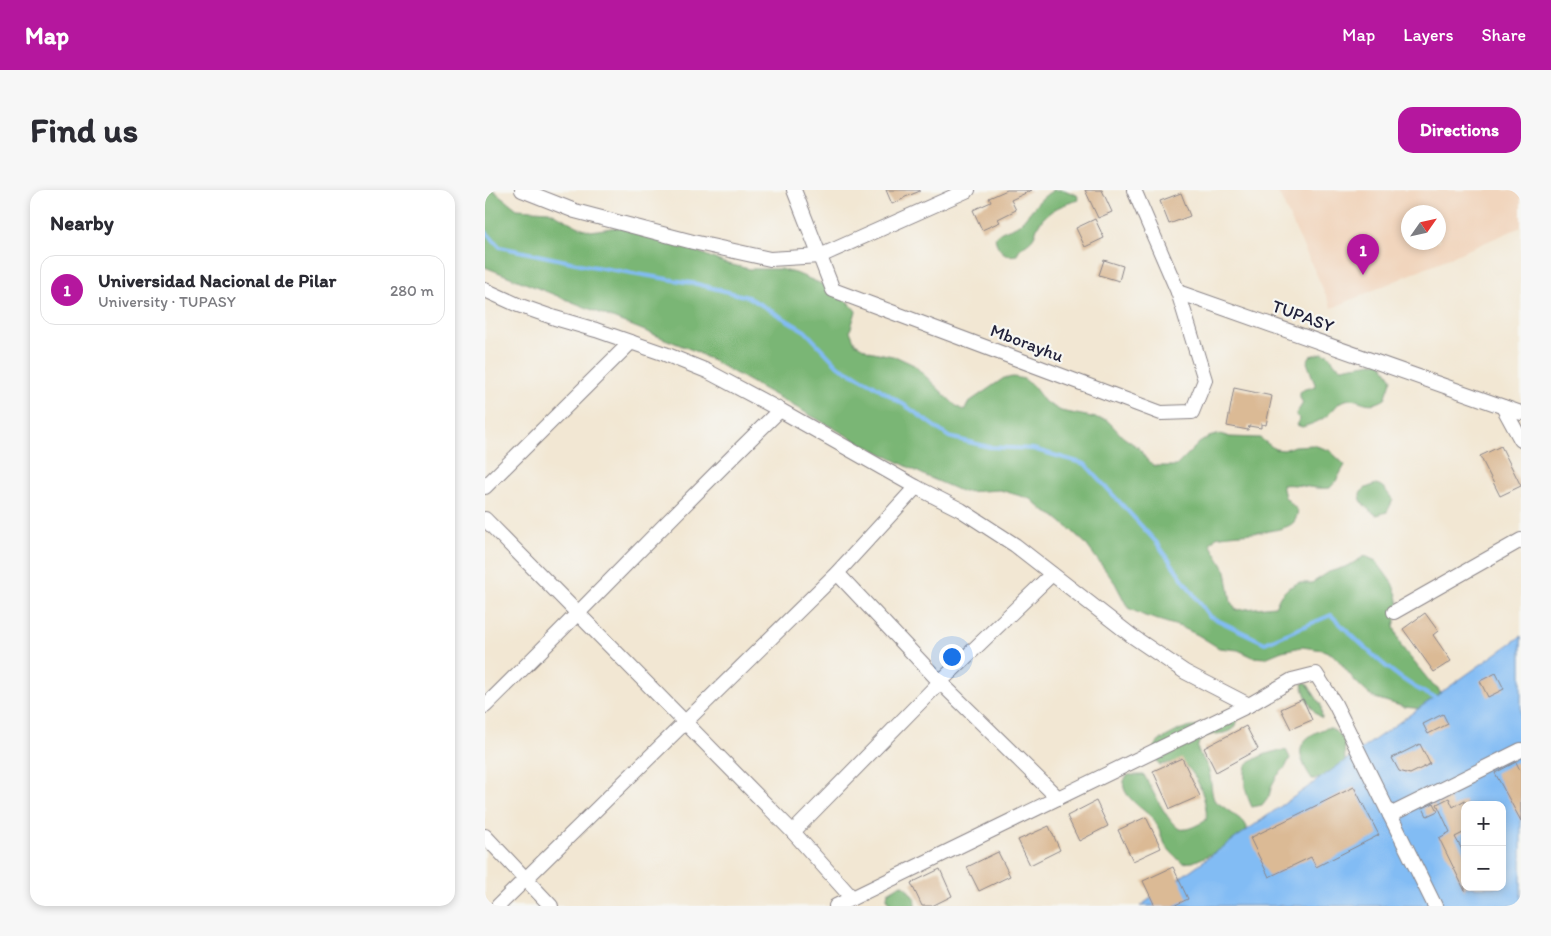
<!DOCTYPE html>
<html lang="en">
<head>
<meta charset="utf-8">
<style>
  :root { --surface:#fff; --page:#f7f7f7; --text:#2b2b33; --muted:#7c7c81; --line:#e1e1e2; --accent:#b5179e }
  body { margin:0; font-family:Itim,sans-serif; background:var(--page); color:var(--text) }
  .controls { position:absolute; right:15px; bottom:15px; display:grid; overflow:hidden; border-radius:10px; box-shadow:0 2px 8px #0003 }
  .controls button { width:45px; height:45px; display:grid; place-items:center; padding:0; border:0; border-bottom:1px solid var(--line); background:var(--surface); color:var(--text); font:25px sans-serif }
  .compass { position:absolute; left:916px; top:15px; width:45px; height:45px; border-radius:50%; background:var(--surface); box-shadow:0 2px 8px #0003; rotate:56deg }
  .you { position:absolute; left:466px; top:466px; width:18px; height:18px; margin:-12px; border:4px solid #fff; border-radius:50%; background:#1a73e8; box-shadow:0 0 0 8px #1a73e833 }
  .badge { display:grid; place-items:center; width:32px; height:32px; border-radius:50%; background:var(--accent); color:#fff; font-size:16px; font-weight:700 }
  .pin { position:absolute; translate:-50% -41px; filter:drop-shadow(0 1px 2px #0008) }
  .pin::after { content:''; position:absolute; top:26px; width:18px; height:15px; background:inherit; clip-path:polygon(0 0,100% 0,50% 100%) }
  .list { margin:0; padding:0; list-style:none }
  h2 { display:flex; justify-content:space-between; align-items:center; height:65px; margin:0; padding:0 20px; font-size:21px }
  h2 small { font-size:16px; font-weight:400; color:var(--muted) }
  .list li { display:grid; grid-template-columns:32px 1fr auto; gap:15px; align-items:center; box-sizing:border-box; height:70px; margin:0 10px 10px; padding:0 10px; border:1px solid var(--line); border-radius:15px }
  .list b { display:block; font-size:19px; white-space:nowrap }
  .list p { margin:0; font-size:16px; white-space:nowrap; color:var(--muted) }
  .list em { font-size:16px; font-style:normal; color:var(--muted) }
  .map { position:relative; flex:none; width:1036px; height:716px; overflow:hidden; border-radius:15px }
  header { display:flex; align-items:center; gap:30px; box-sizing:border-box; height:70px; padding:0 25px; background:var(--accent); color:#fff }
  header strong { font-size:24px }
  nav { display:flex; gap:28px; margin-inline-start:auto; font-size:18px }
  .intro { display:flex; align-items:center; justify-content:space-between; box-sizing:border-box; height:120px; padding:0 30px }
  h1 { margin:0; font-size:35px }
  .button { padding:12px 22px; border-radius:15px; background:var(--accent); color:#fff; font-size:18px; font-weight:700 }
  main { display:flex; gap:30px; padding:0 30px }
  aside { flex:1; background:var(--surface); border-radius:15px; box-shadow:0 2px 8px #0003 }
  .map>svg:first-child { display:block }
  .built { fill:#f1d5bd; fill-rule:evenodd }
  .forest { fill:#7ab675; stroke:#4e6c58 }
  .water { fill:#82bcf4; stroke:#526f98; fill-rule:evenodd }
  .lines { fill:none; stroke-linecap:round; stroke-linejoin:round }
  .stream { stroke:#82bcf4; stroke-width:4 }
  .building { fill:#dbba95 }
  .minor-casing { stroke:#8a8487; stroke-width:16 }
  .minor { stroke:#fff; stroke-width:14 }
  .labels { text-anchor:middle; stroke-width:4.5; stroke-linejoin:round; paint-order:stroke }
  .street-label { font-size:18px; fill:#22223b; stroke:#f6f6f2 }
</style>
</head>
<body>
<header>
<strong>Map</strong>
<nav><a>Map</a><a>Layers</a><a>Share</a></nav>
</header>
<div class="intro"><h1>Find us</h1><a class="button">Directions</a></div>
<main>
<aside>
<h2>Nearby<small></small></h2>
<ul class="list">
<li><span class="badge">1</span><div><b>Universidad Nacional de Pilar</b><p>University · TUPASY</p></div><em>280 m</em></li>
</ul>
</aside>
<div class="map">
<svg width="1036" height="716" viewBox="0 0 1036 716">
  <rect width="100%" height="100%" fill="#f6f6f2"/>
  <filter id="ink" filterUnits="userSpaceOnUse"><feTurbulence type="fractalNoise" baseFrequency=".02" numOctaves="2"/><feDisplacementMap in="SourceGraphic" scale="10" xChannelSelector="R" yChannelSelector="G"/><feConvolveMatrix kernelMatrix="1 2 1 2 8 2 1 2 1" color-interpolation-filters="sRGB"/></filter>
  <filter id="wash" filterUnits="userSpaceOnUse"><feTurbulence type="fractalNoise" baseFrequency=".0096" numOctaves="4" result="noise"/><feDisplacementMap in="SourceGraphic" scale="20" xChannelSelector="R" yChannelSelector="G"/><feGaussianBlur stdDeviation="1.12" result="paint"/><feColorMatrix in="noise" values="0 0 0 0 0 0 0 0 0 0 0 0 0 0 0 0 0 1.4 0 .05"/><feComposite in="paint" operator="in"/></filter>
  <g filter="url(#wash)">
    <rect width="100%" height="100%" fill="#f2e7d3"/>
    <!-- built -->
    <path class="built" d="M792 0H1036V37L847 118ZM924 22H954V52H924Z"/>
    <!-- forest -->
    <g class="forest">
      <path d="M0 0H8L32 19 64 21 92 36 106 41 133 37 202 57 239 73 264 79H295L313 84 339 95 364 113 371 121 365 141 370 153 384 161 412 167 429 175 470 215 479 221 484 212 519 188 529 187 539 189 548 196 560 212 576 221 622 230 638 247 654 258 661 269 670 276H691L714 253 724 247 735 244 745 247 775 248 790 259 799 260 809 256 828 255 844 260 860 275 851 291 845 298C827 300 814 293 797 295L800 307 813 321C812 324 811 330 809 332 799 344 747 343 731 347L725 354 741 381 746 412 751 420 790 416 796 405 803 398 813 393H827L844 382 863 376 880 366 891 371 907 393 912 405 914 416 909 437 916 456 946 493 953 498 957 507 939 519 919 517 887 507 870 491 854 471 847 464 838 460 817 457 797 461 780 468 768 467 753 460 734 458 713 445 696 437 660 426 643 418 630 393 600 353 586 340 569 326 559 321 546 309 515 300 478 302 443 287 368 249 210 161 0 77Z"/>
      <path d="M569 0H579L592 5 594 10C579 14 564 19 554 34 551 38 551 44 548 48 543 55 534 56 532 65 520 68 512 59 510 48 516 39 526 40 534 34 547 22 553 8 569 0Z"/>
      <path d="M837 163 843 164 851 175 857 178C870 175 882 175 895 171L907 189 900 209C881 221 875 206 861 210 854 211 851 217 846 222 838 230 828 234 817 237L812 235 815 229 811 224 818 213 815 208V202L820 199 831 197 822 172 825 166Z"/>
      <path d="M891 294C900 296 902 303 908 310L902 322 892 325C884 321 874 313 875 303L881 298Z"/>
      <path d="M821 492 836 515 837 528C826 521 820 506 817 494Z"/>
      <path d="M752 526C755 554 718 535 713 555 711 563 719 568 722 576 727 586 725 599 729 610L759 632 762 637 761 642 740 662 729 663 708 672 697 673C691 667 682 659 679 652 675 645 674 636 669 630 662 620 626 602 643 585H659C666 597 683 634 695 639 702 641 715 634 721 630 724 615 711 577 695 573 688 571 682 574 675 575L672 571 669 556 677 549 696 539 725 534Z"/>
      <path d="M841 538H846L859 549 860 573 844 588 827 589C810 563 810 550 841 538Z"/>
      <path d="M801 560 805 568 800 578 792 586 787 595 784 606 777 615 767 617C760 603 758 590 761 575 773 566 786 561 801 560Z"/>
      <polygon points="419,695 430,709 430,716 405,716 402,708 403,702 413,696"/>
    </g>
    <!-- water -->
    <path class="water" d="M1036 446V716H655ZM980 615H1017V697H980Z"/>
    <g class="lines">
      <!-- stream -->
      <path class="stream" d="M0 41 15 57 105 76 212 94 263 107 320 141 353 176 387 194 424 218 464 247 504 257 548 259 600 274 672 353 724 426 780 453 846 425C877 455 913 493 953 509"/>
    </g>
    <g id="blocks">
      <!-- building -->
      <g class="building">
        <polygon points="401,0 435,0 435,1 418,8 418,9 407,14"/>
        <polygon points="522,0 547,0 526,10 531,20 513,29 515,32 497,40 488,20 506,12 504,8"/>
        <polygon points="600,0 617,0 627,22 613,28"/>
        <polygon points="696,3 705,26 684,34 675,11"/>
        <polygon points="610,29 619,48 600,57 591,38"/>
        <polygon points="619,70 638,76 634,91 614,85"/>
        <polygon points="749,198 787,206 781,235 776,234 776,238 764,236 763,240 742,236"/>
        <polygon points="1016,256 1036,296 1015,306 995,266"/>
        <polygon points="940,423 953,441 948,445 966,471 949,482 918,439"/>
        <polygon points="1011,483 1019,499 1003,507 995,491"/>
        <polygon points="818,509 827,530 806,539 796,519"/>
        <polygon points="958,524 963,534 943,544 938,534"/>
        <polygon points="761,536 773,559 731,582 719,558"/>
        <polygon points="935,554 945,574 925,584 914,581 907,568"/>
        <polygon points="697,568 715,606 685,619 668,581"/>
        <polygon points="1031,572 1036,582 1036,631 1010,583"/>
        <polygon points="869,597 894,645 831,677 826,667 784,687 765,648"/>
        <polygon points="964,608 968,617 980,610 980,642 970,647 980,665 980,701 954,648 965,642 952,614"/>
        <polygon points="611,611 623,636 594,651 582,626"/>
        <polygon points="949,613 953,621 942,626 938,618"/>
        <polygon points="661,627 676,658 648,671 633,640"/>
        <polygon points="564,636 575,660 545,675 533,650"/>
        <polygon points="513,662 525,686 494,701 482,677"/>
        <polygon points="688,677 703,709 688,716 670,716 658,691"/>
        <polygon points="455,679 467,706 447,716 437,716 426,693"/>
      </g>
    </g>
  </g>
  <g filter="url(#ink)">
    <use href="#blocks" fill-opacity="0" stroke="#8a8487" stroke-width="1"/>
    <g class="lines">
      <defs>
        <g id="minor">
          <polyline points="37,0 90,21 208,52 285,69 335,66 483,0"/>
          <polyline points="309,0 348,100 676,223 707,222 720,190 693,102"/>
          <polyline points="649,0 693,102 1036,223"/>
          <polyline points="0,100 33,115 70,128 111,140 180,164 222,181 295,220 431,297 476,320 530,355 647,446 700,482 764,515"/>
          <polyline points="1018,217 1036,250"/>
          <polyline points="0,297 146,152"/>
          <polyline points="0,329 308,642 367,708"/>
          <polyline points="352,383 455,492 573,608"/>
          <polyline points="909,422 1036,350"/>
          <path d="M0 516C100 418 195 317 295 220"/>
          <polyline points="905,625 1036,560"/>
          <polyline points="308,642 455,492 567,384"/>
          <polyline points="0,646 66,716"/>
          <polyline points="13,716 352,383 431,297"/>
          <polyline points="351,716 764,515 807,490 831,484 850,514 950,716"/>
        </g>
      </defs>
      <!-- minor casing -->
      <use href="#minor" class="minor-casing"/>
      <!-- minor -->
      <use href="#minor" class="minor"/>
    </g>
  </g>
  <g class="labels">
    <!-- street labels -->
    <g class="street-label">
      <text transform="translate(818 126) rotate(20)" y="6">TUPASY</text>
      <text transform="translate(542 153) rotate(21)" y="6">Mborayhu</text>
    </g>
  </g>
</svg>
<div class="controls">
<button>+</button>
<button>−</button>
</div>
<svg class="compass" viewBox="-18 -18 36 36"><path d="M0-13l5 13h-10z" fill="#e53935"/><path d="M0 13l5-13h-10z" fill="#7c7c81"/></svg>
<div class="you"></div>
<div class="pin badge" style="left:878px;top:85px">1</div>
</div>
</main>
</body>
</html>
